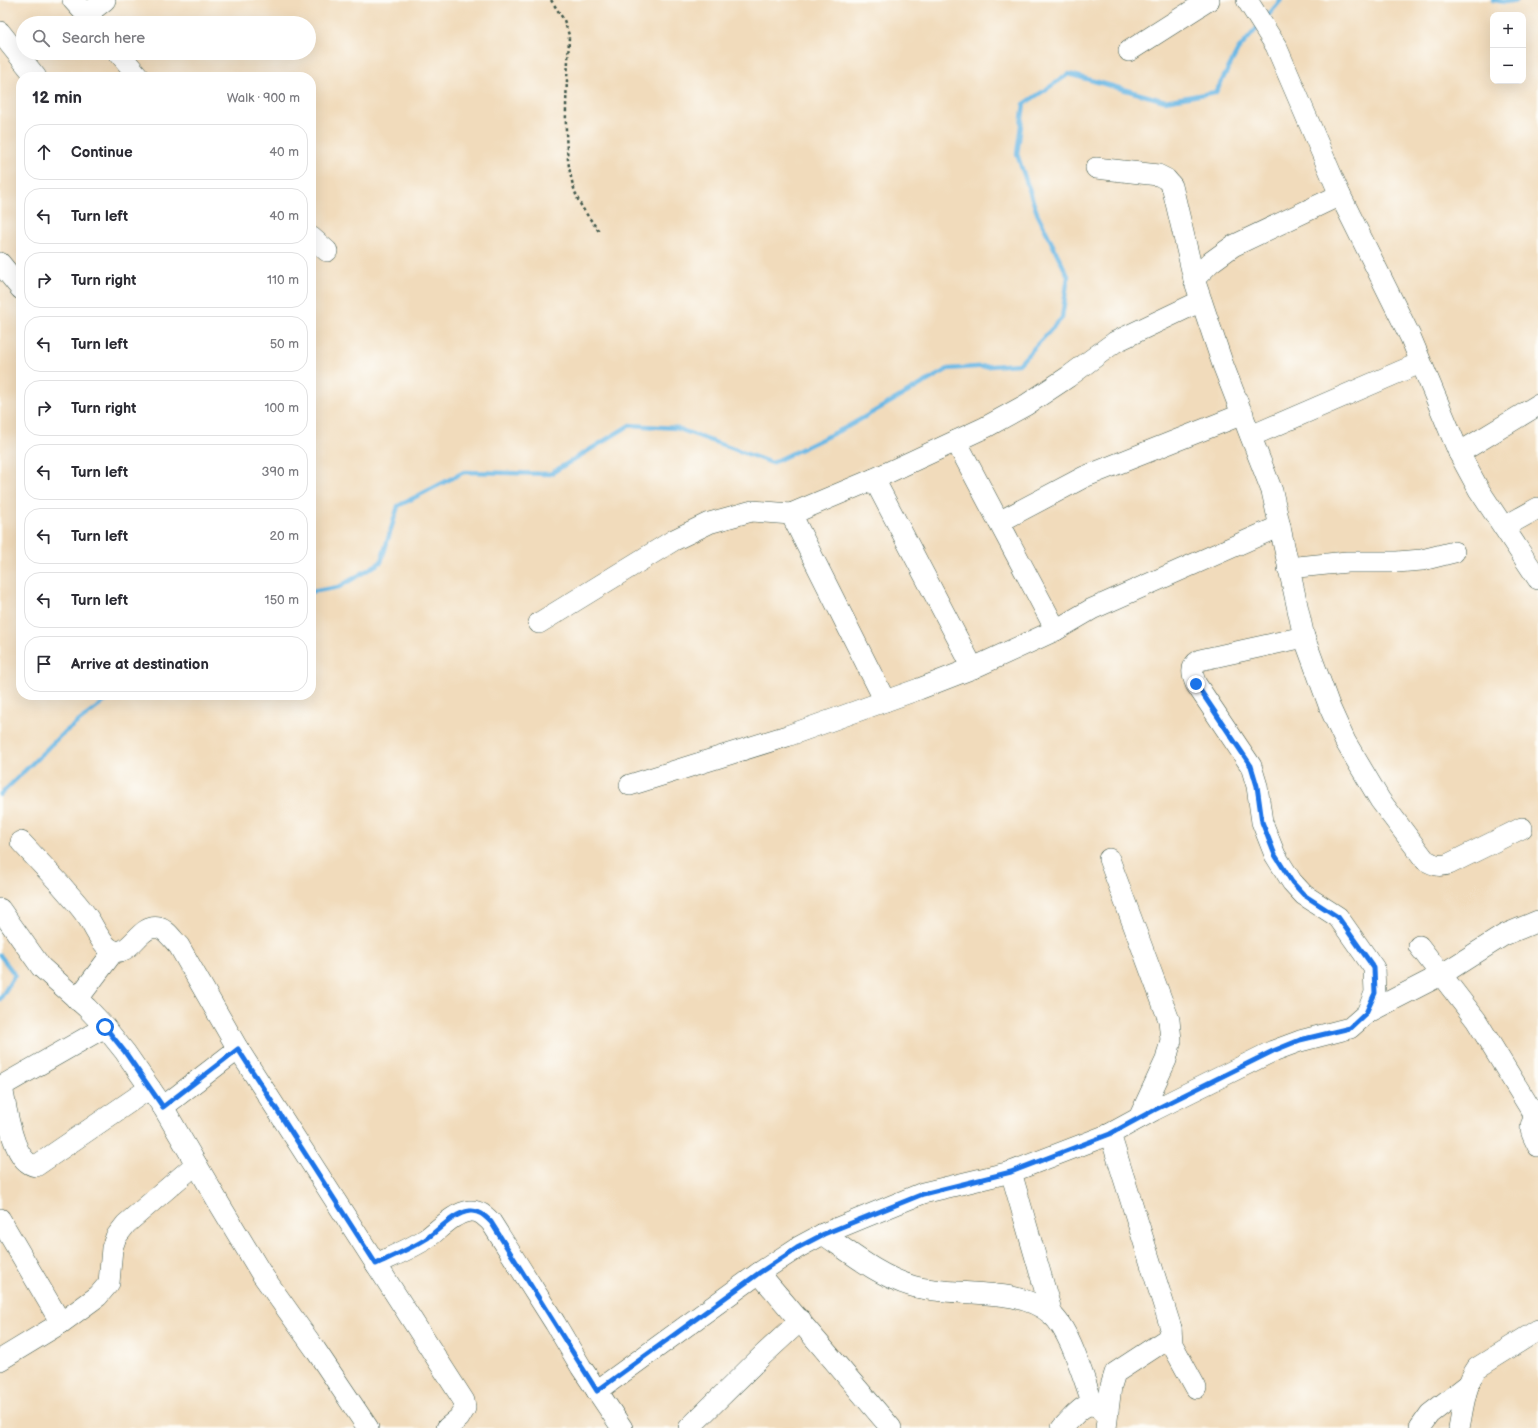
<!DOCTYPE html>
<html lang="en">
<head>
<meta charset="utf-8">
<style>
  :root { --surface:#fff; --page:#f2f2f3; --text:#2b2b33; --muted:#7c7c81; --line:#e1e1e2 }
  body { margin:0; font-family:"Balsamiq Sans",sans-serif; background:var(--page); color:var(--text) }
  .controls { position:absolute; right:12px; top:12px; display:grid; overflow:hidden; border-radius:8px; box-shadow:0 4px 16px #0002 }
  .controls button { width:36px; height:36px; display:grid; place-items:center; padding:0; border:0; border-bottom:1px solid var(--line); background:var(--surface); color:var(--text); font:20px sans-serif }
  .stop { position:absolute; width:12px; height:12px; margin:-9px; border:3px solid #1a73e8; border-radius:50%; background:#fff }
  .stop.end { background:#1a73e8; border-color:#fff; box-shadow:0 1px 4px #0008 }
  .list { margin:0; padding:0; list-style:none }
  h2 { display:flex; justify-content:space-between; align-items:center; height:52px; margin:0; padding:0 16px; font-size:17px }
  h2 small { font-size:13px; font-weight:400; color:var(--muted) }
  .list li { display:grid; grid-template-columns:26px 1fr auto; gap:12px; align-items:center; box-sizing:border-box; height:56px; margin:0 8px 8px; padding:0 8px; border:1px solid var(--line); border-radius:16px }
  .list b { display:block; font-size:15px; white-space:nowrap }
  .list em { font-size:13px; font-style:normal; color:var(--muted) }
  .icon { flex:none; width:22px; height:22px; fill:none; stroke:currentColor; stroke-width:2; stroke-linecap:round; stroke-linejoin:round }
  .map { position:relative; flex:none; width:1538px; height:1428px; overflow:hidden }
  .search { position:absolute; background:var(--surface); box-shadow:0 4px 16px #0002; left:16px; top:16px; width:300px; height:44px; display:flex; align-items:center; gap:10px; box-sizing:border-box; padding:0 14px; border-radius:22px; color:var(--muted); font-size:15px }
  .panel { position:absolute; background:var(--surface); box-shadow:0 4px 16px #0002; left:16px; top:72px; width:300px; height:628px; border-radius:16px }
  .map>svg:first-child { display:block }
  .lines { fill:none; stroke-linecap:round; stroke-linejoin:round }
  .stream { stroke:#6bb8e5; stroke-width:4.5 }
  .minor-casing { stroke:#3e5548; stroke-width:22 }
  .path { stroke:#3e5548; stroke-width:2.5; stroke-dasharray:3 3; stroke-linecap:butt }
  .minor { stroke:#fff; stroke-width:21 }
  .route { stroke:#1a73e8; stroke-width:5 }
</style>
</head>
<body>
<div class="map">
<svg width="1538" height="1428" viewBox="0 0 1538 1428">
  <rect width="100%" height="100%" fill="#fdfcf7"/>
  <filter id="ink" filterUnits="userSpaceOnUse"><feTurbulence type="fractalNoise" baseFrequency=".025" numOctaves="2"/><feDisplacementMap in="SourceGraphic" scale="8" xChannelSelector="R" yChannelSelector="G"/><feConvolveMatrix kernelMatrix="1 2 1 2 8 2 1 2 1" color-interpolation-filters="sRGB"/></filter>
  <filter id="wash" filterUnits="userSpaceOnUse"><feTurbulence type="fractalNoise" baseFrequency=".012" numOctaves="4" result="noise"/><feDisplacementMap in="SourceGraphic" scale="16" xChannelSelector="R" yChannelSelector="G"/><feGaussianBlur stdDeviation="0.9" result="paint"/><feColorMatrix in="noise" values="0 0 0 0 0 0 0 0 0 0 0 0 0 0 0 0 0 1.4 0 .05"/><feComposite in="paint" operator="in"/></filter>
  <g filter="url(#wash)">
    <rect width="100%" height="100%" fill="#f1dbbb"/>
    <g class="lines">
      <!-- stream -->
      <g class="stream">
        <polyline points="1493,0 1505,2 1517,0"/>
        <polyline points="1265,19 1281,0"/>
        <polyline points="311,592 339,587 381,562 398,506 464,472 550,474 630,425 676,428 772,463 847,427 948,369 1019,364 1062,318 1068,276 1037,213 1017,154 1024,104 1069,74 1165,101 1216,92 1238,50 1258,27"/>
        <polyline points="0,795 61,735 113,695"/>
        <polyline points="0,955 15,975 0,999"/>
      </g>
    </g>
  </g>
  <g filter="url(#ink)">
    <g class="lines">
      <defs>
        <g id="minor">
          <polyline points="73,0 94,23"/>
          <polyline points="1247,0 1276,46 1340,195 1410,336 1459,453 1479,490 1538,579"/>
          <polyline points="86,15 105,0"/>
          <polyline points="0,32 36,77"/>
          <polyline points="1129,51 1209,0"/>
          <polyline points="119,53 139,77"/>
          <polyline points="1096,168 1158,175 1166,179 1172,186 1194,279"/>
          <path d="M1340 195 1233 246 1211 262 1194 279 1223 365 1272 491 1304 637 1330 708 1345 741 1380 800 1425 860C1434 865 1439 867 1449 864L1522 828"/>
          <polyline points="311,237 327,251"/>
          <polyline points="0,263 21,289"/>
          <polyline points="1251,436 1420,363"/>
          <polyline points="956,441 1056,630"/>
          <polyline points="1459,453 1538,405"/>
          <polyline points="874,479 973,668"/>
          <polyline points="791,514 885,701"/>
          <polyline points="999,522 1084,477 1243,414"/>
          <polyline points="1504,527 1538,508"/>
          <polyline points="1288,568 1347,562 1397,562 1422,560 1454,552"/>
          <polyline points="539,623 674,540 709,523 752,511 791,514 874,479 986,427 1026,405 1068,377 1115,342 1201,301"/>
          <polyline points="630,785 787,736 919,689 973,668 1056,630 1092,609 1280,526"/>
          <path d="M21 842C35 857 48 871 61 885 71 897 82 908 90 921 96 931 102 945 112 950 130 959 139 923 159 928 167 930 173 940 179 946L238 1049 464 1401 465 1408 459 1418 447 1428"/>
          <polyline points="1109,859 1169,1020 1171,1040 1166,1060 1139,1118"/>
          <polyline points="0,909 41,967 87,1008 105,1027 125,1052 163,1107 220,1205 261,1273 315,1349 368,1428"/>
          <polyline points="1419,946 1476,1020 1536,1118"/>
          <polyline points="77,1000 114,951"/>
          <polyline points="1367,1013 1441,975 1504,935 1538,921"/>
          <path d="M2 1086C6 1107 12 1163 36 1166L150 1088"/>
          <polyline points="0,1087 105,1027"/>
          <polyline points="163,1107 238,1049"/>
          <path d="M1538 1117C1525 1125 1533 1136 1538 1146"/>
          <polyline points="1011,1172 1052,1314"/>
          <polyline points="0,1219 61,1323"/>
          <path d="M823 1234C852 1254 879 1276 912 1286 954 1298 1017 1285 1051 1314 1070 1329 1084 1381 1093 1404"/>
          <path d="M376 1264C393 1256 410 1249 426 1239 439 1230 453 1213 470 1211 479 1210 485 1216 491 1222L555 1323 581 1367 622 1428"/>
          <polyline points="759,1273 891,1428"/>
          <polyline points="1171,1328 1172,1344 1196,1388"/>
          <polyline points="0,1360 61,1323 98,1296 109,1283 112,1248 116,1237 126,1224 196,1164"/>
          <path d="M597 1391 759 1273 797 1248 823 1234 923 1193 1011 1172 1110 1134 1154 1110 1273 1051 1300 1041 1350 1028 1367 1013 1375 993 1374 968 1338 917 1304 895 1292 882 1275 855 1262 822 1257 786 1251 766 1196 684C1192 675 1190 666 1200 660L1304 637"/>
          <polyline points="689,1428 763,1355 801,1320"/>
          <path d="M1062 1428C1075 1416 1087 1394 1104 1412"/>
          <polyline points="1106,1428 1111,1386 1115,1373 1167,1339 1171,1328 1110,1134"/>
          <polyline points="1420,1428 1430,1414 1469,1384"/>
          <path d="M1459 1428C1463 1408 1465 1385 1477 1368L1538 1330"/>
        </g>
      </defs>
      <!-- minor casing -->
      <use href="#minor" class="minor-casing"/>
      <!-- path -->
      <path class="path" d="M551 0 564 20 569 35C568 83 559 152 577 197 582 210 593 222 600 233"/>
      <!-- minor -->
      <use href="#minor" class="minor"/>
    </g>
  </g>
  <g class="lines" filter="url(#ink)">
    <!-- route -->
    <path class="route" d="M105 1027 125 1052 163 1107 238 1049 376 1264C393 1256 410 1249 426 1239 439 1230 453 1213 470 1211 479 1210 485 1216 491 1222L597 1391 759 1273 797 1248 824 1234 923 1194 1011 1172 1110 1134 1154 1110 1273 1051 1300 1040 1350 1028 1366 1013 1375 993 1374 968 1338 917 1304 895 1292 882 1275 855 1262 822 1257 786 1251 766 1196 684"/>
  </g>
</svg>
<div class="controls">
<button>+</button>
<button>−</button>
</div>
<div class="stop" style="left:105px;top:1027px"></div>
<div class="stop end" style="left:1196px;top:684px"></div>
<div class="search"><svg class="icon" aria-label="search" viewBox="0 0 24 24"><circle cx="10" cy="10" r="6"/><path d="M15 15l6 6"/></svg>Search here</div>
<section class="panel">
<h2>12 min<small>Walk · 900 m</small></h2>
<ul class="list">
<li><svg class="icon" aria-label="ahead" viewBox="0 0 24 24"><path d="M12 20V5M6 11l6-6 6 6"/></svg><div><b>Continue</b></div><em>40 m</em></li>
<li><svg class="icon" aria-label="left" viewBox="0 0 24 24"><path d="M17 20v-9H6M10 6l-5 5 5 5"/></svg><div><b>Turn left</b></div><em>40 m</em></li>
<li><svg class="icon" aria-label="right" viewBox="0 0 24 24"><path d="M7 20v-9h11M14 6l5 5-5 5"/></svg><div><b>Turn right</b></div><em>110 m</em></li>
<li><svg class="icon" aria-label="left" viewBox="0 0 24 24"><path d="M17 20v-9H6M10 6l-5 5 5 5"/></svg><div><b>Turn left</b></div><em>50 m</em></li>
<li><svg class="icon" aria-label="right" viewBox="0 0 24 24"><path d="M7 20v-9h11M14 6l5 5-5 5"/></svg><div><b>Turn right</b></div><em>100 m</em></li>
<li><svg class="icon" aria-label="left" viewBox="0 0 24 24"><path d="M17 20v-9H6M10 6l-5 5 5 5"/></svg><div><b>Turn left</b></div><em>390 m</em></li>
<li><svg class="icon" aria-label="left" viewBox="0 0 24 24"><path d="M17 20v-9H6M10 6l-5 5 5 5"/></svg><div><b>Turn left</b></div><em>20 m</em></li>
<li><svg class="icon" aria-label="left" viewBox="0 0 24 24"><path d="M17 20v-9H6M10 6l-5 5 5 5"/></svg><div><b>Turn left</b></div><em>150 m</em></li>
<li><svg class="icon" aria-label="arrive" viewBox="0 0 24 24"><path d="M6 21V4h12l-3 4 3 4H6"/></svg><div><b>Arrive at destination</b></div></li>
</ul>
</section>
</div>
</body>
</html>
